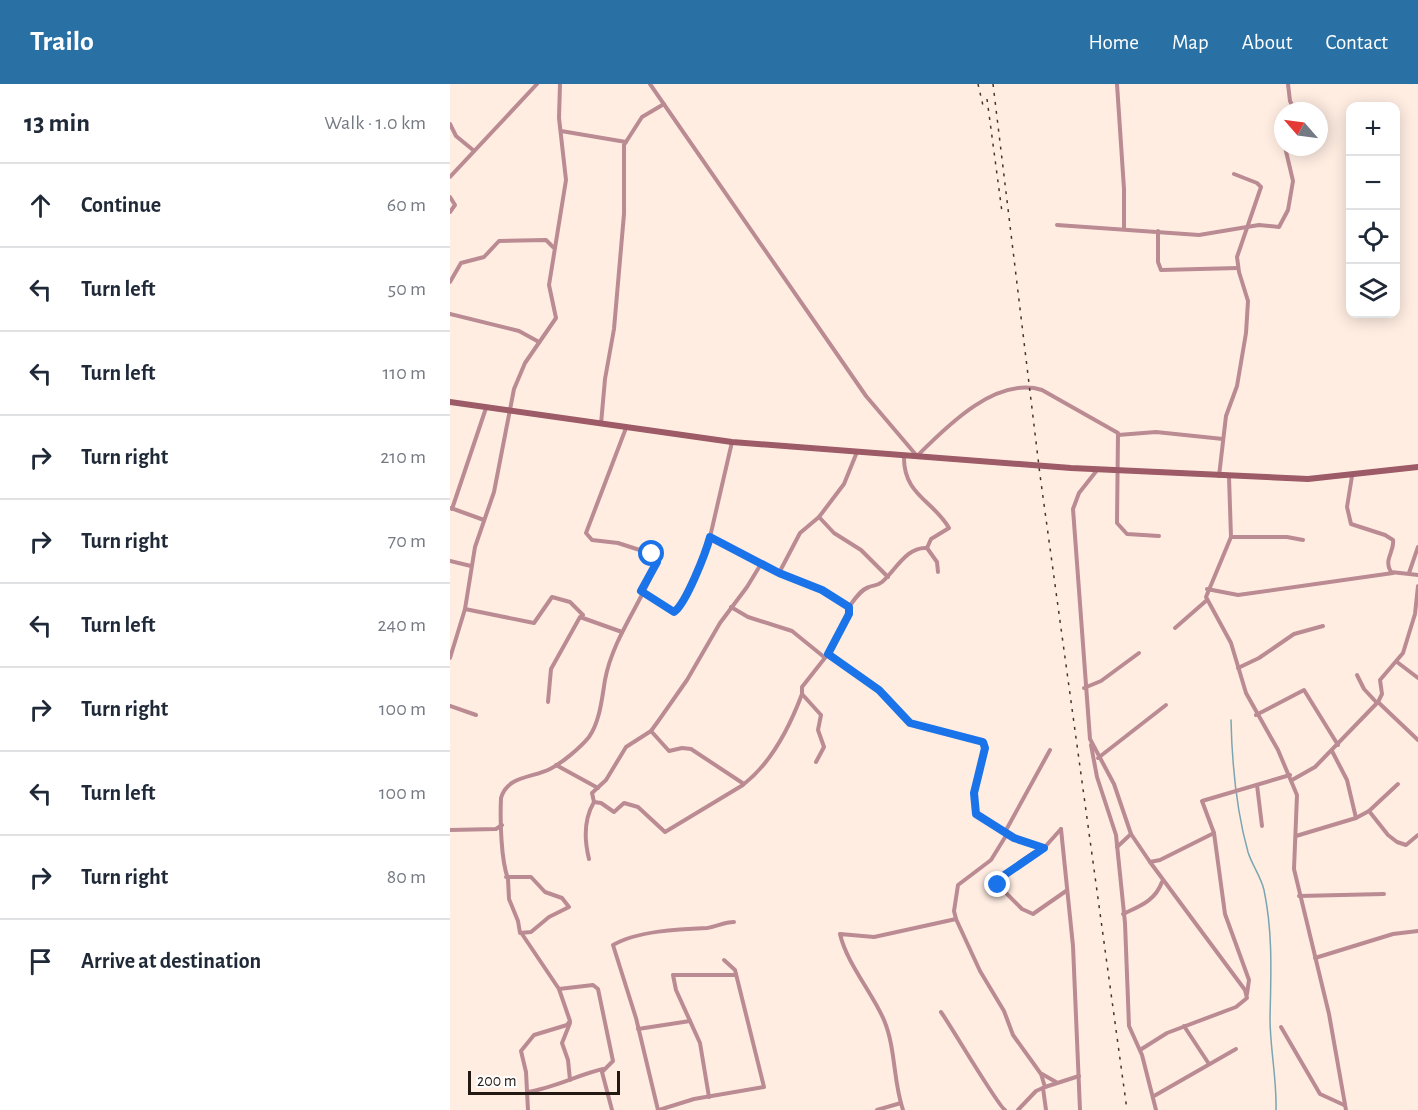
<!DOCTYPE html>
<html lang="en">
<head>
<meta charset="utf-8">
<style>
  :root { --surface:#fff; --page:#f6f6f7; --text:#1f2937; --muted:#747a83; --line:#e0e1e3; --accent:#2971a5 }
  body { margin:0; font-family:"Alegreya Sans",sans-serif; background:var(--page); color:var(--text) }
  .controls { position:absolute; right:18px; top:18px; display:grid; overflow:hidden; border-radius:12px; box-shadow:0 3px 15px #0003 }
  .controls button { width:54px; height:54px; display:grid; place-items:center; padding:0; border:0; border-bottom:2px solid var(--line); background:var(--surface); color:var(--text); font:30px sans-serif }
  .compass { position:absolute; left:824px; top:18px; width:54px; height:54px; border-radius:50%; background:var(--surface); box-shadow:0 3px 15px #0003; rotate:298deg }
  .scale { position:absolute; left:18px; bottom:15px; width:152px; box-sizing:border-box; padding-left:6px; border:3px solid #231912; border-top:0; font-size:16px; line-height:21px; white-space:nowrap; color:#231912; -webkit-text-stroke:4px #fefefe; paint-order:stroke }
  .stop { position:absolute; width:18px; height:18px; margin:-14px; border:4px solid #1a73e8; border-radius:50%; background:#fff }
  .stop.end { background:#1a73e8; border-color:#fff; box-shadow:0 2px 6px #0008 }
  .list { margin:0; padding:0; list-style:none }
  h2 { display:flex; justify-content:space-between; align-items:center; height:78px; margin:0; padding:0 24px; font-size:26px }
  h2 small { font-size:20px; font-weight:400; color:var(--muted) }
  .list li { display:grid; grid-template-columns:39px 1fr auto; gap:18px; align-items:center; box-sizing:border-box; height:84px; padding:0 24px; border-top:2px solid var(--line) }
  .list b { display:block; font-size:22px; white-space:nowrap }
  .list em { font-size:20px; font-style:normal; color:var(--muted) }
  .icon { flex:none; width:33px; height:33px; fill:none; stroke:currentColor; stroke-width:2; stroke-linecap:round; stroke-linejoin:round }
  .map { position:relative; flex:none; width:968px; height:1026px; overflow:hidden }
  header { display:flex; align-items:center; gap:36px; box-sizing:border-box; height:84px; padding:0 30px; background:var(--accent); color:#fff }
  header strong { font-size:28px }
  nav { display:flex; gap:33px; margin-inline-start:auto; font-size:21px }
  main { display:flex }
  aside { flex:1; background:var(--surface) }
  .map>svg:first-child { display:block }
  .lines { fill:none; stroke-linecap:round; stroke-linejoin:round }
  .stream { stroke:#7aa5b2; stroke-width:1.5 }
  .minor { stroke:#bb8b93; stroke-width:4 }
  .secondary { stroke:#9d5a67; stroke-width:6 }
  .rail { stroke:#42362f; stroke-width:1.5; stroke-dasharray:3 6; stroke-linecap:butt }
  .route { stroke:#1a73e8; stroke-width:8 }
</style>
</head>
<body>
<header>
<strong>Trailo</strong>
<nav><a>Home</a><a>Map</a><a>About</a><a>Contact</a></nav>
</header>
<main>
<aside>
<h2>13 min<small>Walk · 1.0 km</small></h2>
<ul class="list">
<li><svg class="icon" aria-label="ahead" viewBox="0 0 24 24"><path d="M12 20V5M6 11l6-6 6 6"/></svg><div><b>Continue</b></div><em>60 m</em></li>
<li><svg class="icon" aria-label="left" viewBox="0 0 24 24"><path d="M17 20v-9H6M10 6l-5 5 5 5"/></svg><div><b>Turn left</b></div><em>50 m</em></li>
<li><svg class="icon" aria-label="left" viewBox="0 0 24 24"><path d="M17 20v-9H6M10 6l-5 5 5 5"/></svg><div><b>Turn left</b></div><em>110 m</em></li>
<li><svg class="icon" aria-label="right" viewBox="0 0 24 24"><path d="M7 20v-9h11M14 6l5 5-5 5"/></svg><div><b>Turn right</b></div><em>210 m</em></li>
<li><svg class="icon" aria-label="right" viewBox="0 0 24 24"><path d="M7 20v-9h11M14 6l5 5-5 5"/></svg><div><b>Turn right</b></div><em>70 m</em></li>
<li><svg class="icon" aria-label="left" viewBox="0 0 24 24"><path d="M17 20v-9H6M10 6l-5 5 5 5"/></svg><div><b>Turn left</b></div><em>240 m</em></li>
<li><svg class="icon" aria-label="right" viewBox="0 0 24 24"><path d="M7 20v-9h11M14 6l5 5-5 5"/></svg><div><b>Turn right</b></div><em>100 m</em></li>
<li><svg class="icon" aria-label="left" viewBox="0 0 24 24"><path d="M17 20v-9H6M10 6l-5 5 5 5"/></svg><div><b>Turn left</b></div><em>100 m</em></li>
<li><svg class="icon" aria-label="right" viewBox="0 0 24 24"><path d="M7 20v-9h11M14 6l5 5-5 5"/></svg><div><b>Turn right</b></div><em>80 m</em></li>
<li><svg class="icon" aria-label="arrive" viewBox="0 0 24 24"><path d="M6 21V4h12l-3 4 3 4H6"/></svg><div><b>Arrive at destination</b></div></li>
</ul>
</aside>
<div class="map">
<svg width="968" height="1026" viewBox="0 0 968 1026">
  <rect width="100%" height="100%" fill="#ffede2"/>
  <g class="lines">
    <!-- stream -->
    <path class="stream" d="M781 636C782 680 786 725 798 768 802 781 811 793 814 806 823 849 821 891 820 934 820 965 827 995 826 1026"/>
    <!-- minor -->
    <g class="minor">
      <path d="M200 0 416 312 467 372C497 342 546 292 592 306L668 349 667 439 677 450 709 452"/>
      <polyline points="667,0 674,105 674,145"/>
      <polyline points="838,0 840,17 845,27"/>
      <polyline points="0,40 6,52 23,66"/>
      <polyline points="111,47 176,58"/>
      <polyline points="0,93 87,0"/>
      <polyline points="0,113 5,121 0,128"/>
      <polyline points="607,141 749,151 809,141 829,143 838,126 843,97 835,63"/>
      <polyline points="708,147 708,178 711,186 788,184"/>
      <polyline points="0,198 11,179 34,173 49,157 96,156 103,163"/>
      <polyline points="0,230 69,247 89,258"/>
      <polyline points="151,340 155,295 164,245 174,130 174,61 192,33 214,20"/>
      <polyline points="668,351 706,348 773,355"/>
      <path d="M454 372C453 411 484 417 499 444L481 455 477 464"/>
      <polyline points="648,385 629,409 623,425 640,655 664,700 681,750 700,778 710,776 764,749 752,717 840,691"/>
      <polyline points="769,392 776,332 787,302 796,249 798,217 789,188 787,173 811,103 807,99 784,90"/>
      <path d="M902 392 897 423 901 440 935 451 943 456C945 467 933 476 941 488L968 491"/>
      <polyline points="779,393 781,453 756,513 781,559 796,609 828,666 847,711 844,785 879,930 896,1026"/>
      <polyline points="1,424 34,436"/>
      <polyline points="2,425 36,324"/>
      <polyline points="369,433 384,449 411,466 438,493"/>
      <polyline points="260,453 329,489 372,506 399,523"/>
      <polyline points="781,453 837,453 853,456"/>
      <polyline points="477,464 487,478 488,488"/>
      <polyline points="0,477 21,482"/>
      <polyline points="329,489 350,449 369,433 394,400 407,368"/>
      <polyline points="959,489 968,463"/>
      <polyline points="757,505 788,511 943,489"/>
      <polyline points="191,507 220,526 227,527 231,522 257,466 282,358"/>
      <polyline points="281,523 298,533 342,547 374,573"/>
      <polyline points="15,525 84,539 102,513 120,518 133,531"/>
      <polyline points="725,544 757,516"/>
      <polyline points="378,570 429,606 460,639 533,658 535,664 524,709 526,730 564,754 594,764 611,745"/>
      <polyline points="0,574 15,525 25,463 44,408 64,305 75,279 106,234 99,201 116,96 109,34 110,0"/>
      <polyline points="947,578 968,594"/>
      <polyline points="788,584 809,574 844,550 873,542"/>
      <polyline points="907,591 914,605 927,619"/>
      <polyline points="634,604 651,597 689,569"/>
      <polyline points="98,618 101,585 130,533 172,548"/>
      <polyline points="928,618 932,610 930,596 953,569 965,530 968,502"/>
      <polyline points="0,622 26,631"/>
      <polyline points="806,631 854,606 888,661"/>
      <path d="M201 647 219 667 232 664 241 665 294 700C321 679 340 642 352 610"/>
      <polyline points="641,661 647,693 666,751 675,839 679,942 692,971 706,1026"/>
      <polyline points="882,667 897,696 906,734"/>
      <polyline points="648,674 716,621"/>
      <path d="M366 678 374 663 368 646 371 631 352 610V603L378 570 399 530V523C404 516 410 506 419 503 424 501 427 502 432 498 445 487 457 462 477 464"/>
      <polyline points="106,681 148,704"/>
      <polyline points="842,696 865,683 928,618 968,656"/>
      <polyline points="807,701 812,742"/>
      <polyline points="144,718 151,719 164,728 174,719 188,723 215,748 293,701"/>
      <polyline points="919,727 938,751 947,758 956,761 968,751"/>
      <polyline points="611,745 623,862 630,1026"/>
      <polyline points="0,746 46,745 52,741"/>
      <polyline points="555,748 600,666"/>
      <polyline points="764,749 775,830 799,896 797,910"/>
      <polyline points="557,750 541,776 508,801 504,827 506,835 530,887 554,927 563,951 591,990 595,1003 629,992"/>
      <polyline points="846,752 906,734 919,727 948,700"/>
      <polyline points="667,763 681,750"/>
      <path d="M594 764C583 768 549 791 548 801L572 825 583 830 616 807"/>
      <path d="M139 775C134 755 134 735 144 718L142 709 156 696 176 663 201 647 209 636 237 596 270 539 297 503 311 480"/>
      <path d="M56 793H81L95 808 112 814 119 823 99 833 81 848 70 849 68 837 59 815 58 795C51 776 50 737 51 714 57 692 82 694 100 685 112 679 130 664 139 653 150 637 152 614 155 596 163 553 193 517 207 478L202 470 168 459 142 456 136 449 176 344"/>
      <polyline points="849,812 934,810"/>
      <path d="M673 830C690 822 705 817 712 798"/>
      <polyline points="72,850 109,905 143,901 148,905 163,977 152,988 162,1026"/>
      <polyline points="865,874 943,850 968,847"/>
      <path d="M491 928C501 942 548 1022 555 1026"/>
      <polyline points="120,939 112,959 118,976 120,996"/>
      <polyline points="734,942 759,980"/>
      <polyline points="831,943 870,1010 894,1021"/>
      <polyline points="188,945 240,937"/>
      <polyline points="690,966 717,949 786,923 797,914 795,906 700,778"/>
      <polyline points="592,990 606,998"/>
      <polyline points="593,1004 596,1026"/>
      <path d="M77 1008C104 1004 127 991 153 985"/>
      <polyline points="704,1012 786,965"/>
      <polyline points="259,1013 250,959 226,906 223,891 286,891"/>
      <polyline points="78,1026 76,988 71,967 84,951 117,941 120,937 109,905"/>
      <path d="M208 1026 186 934 163 861C187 847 229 845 257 844 266 843 274 838 284 838"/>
      <polyline points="209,1026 244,1015 314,1003 285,886 274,876"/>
      <polyline points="427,1026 451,1019"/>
      <path d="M453 1026C443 997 446 965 434 936 422 908 397 880 390 850L424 853 506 835"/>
      <polyline points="568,1026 586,1007 595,1003"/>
    </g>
    <!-- secondary -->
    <polyline class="secondary" points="0,318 282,358 621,384 858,395 968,383"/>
    <!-- rail -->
    <g class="rail">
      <polyline points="528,0 534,26"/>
      <polyline points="543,0 590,391 677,1026"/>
      <polyline points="537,15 552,128"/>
    </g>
  </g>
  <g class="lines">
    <!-- route -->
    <path class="route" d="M202 470 207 478 191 507 224 528C236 520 256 468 260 453L329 489 372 506 399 523V530L378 570 429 606 460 639 533 658 535 664 524 709 526 730 564 754 594 764 550 794 548 801"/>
  </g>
</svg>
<div class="controls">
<button>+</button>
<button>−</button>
<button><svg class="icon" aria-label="locate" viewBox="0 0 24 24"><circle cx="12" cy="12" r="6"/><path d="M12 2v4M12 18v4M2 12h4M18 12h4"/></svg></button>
<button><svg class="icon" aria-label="layers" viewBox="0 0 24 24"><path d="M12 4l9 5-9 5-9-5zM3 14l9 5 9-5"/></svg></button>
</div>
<svg class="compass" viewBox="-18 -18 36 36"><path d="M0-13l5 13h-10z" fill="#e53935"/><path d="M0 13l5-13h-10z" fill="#747a83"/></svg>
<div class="scale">200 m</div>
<div class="stop" style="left:202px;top:470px"></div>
<div class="stop end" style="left:548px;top:801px"></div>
</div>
</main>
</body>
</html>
